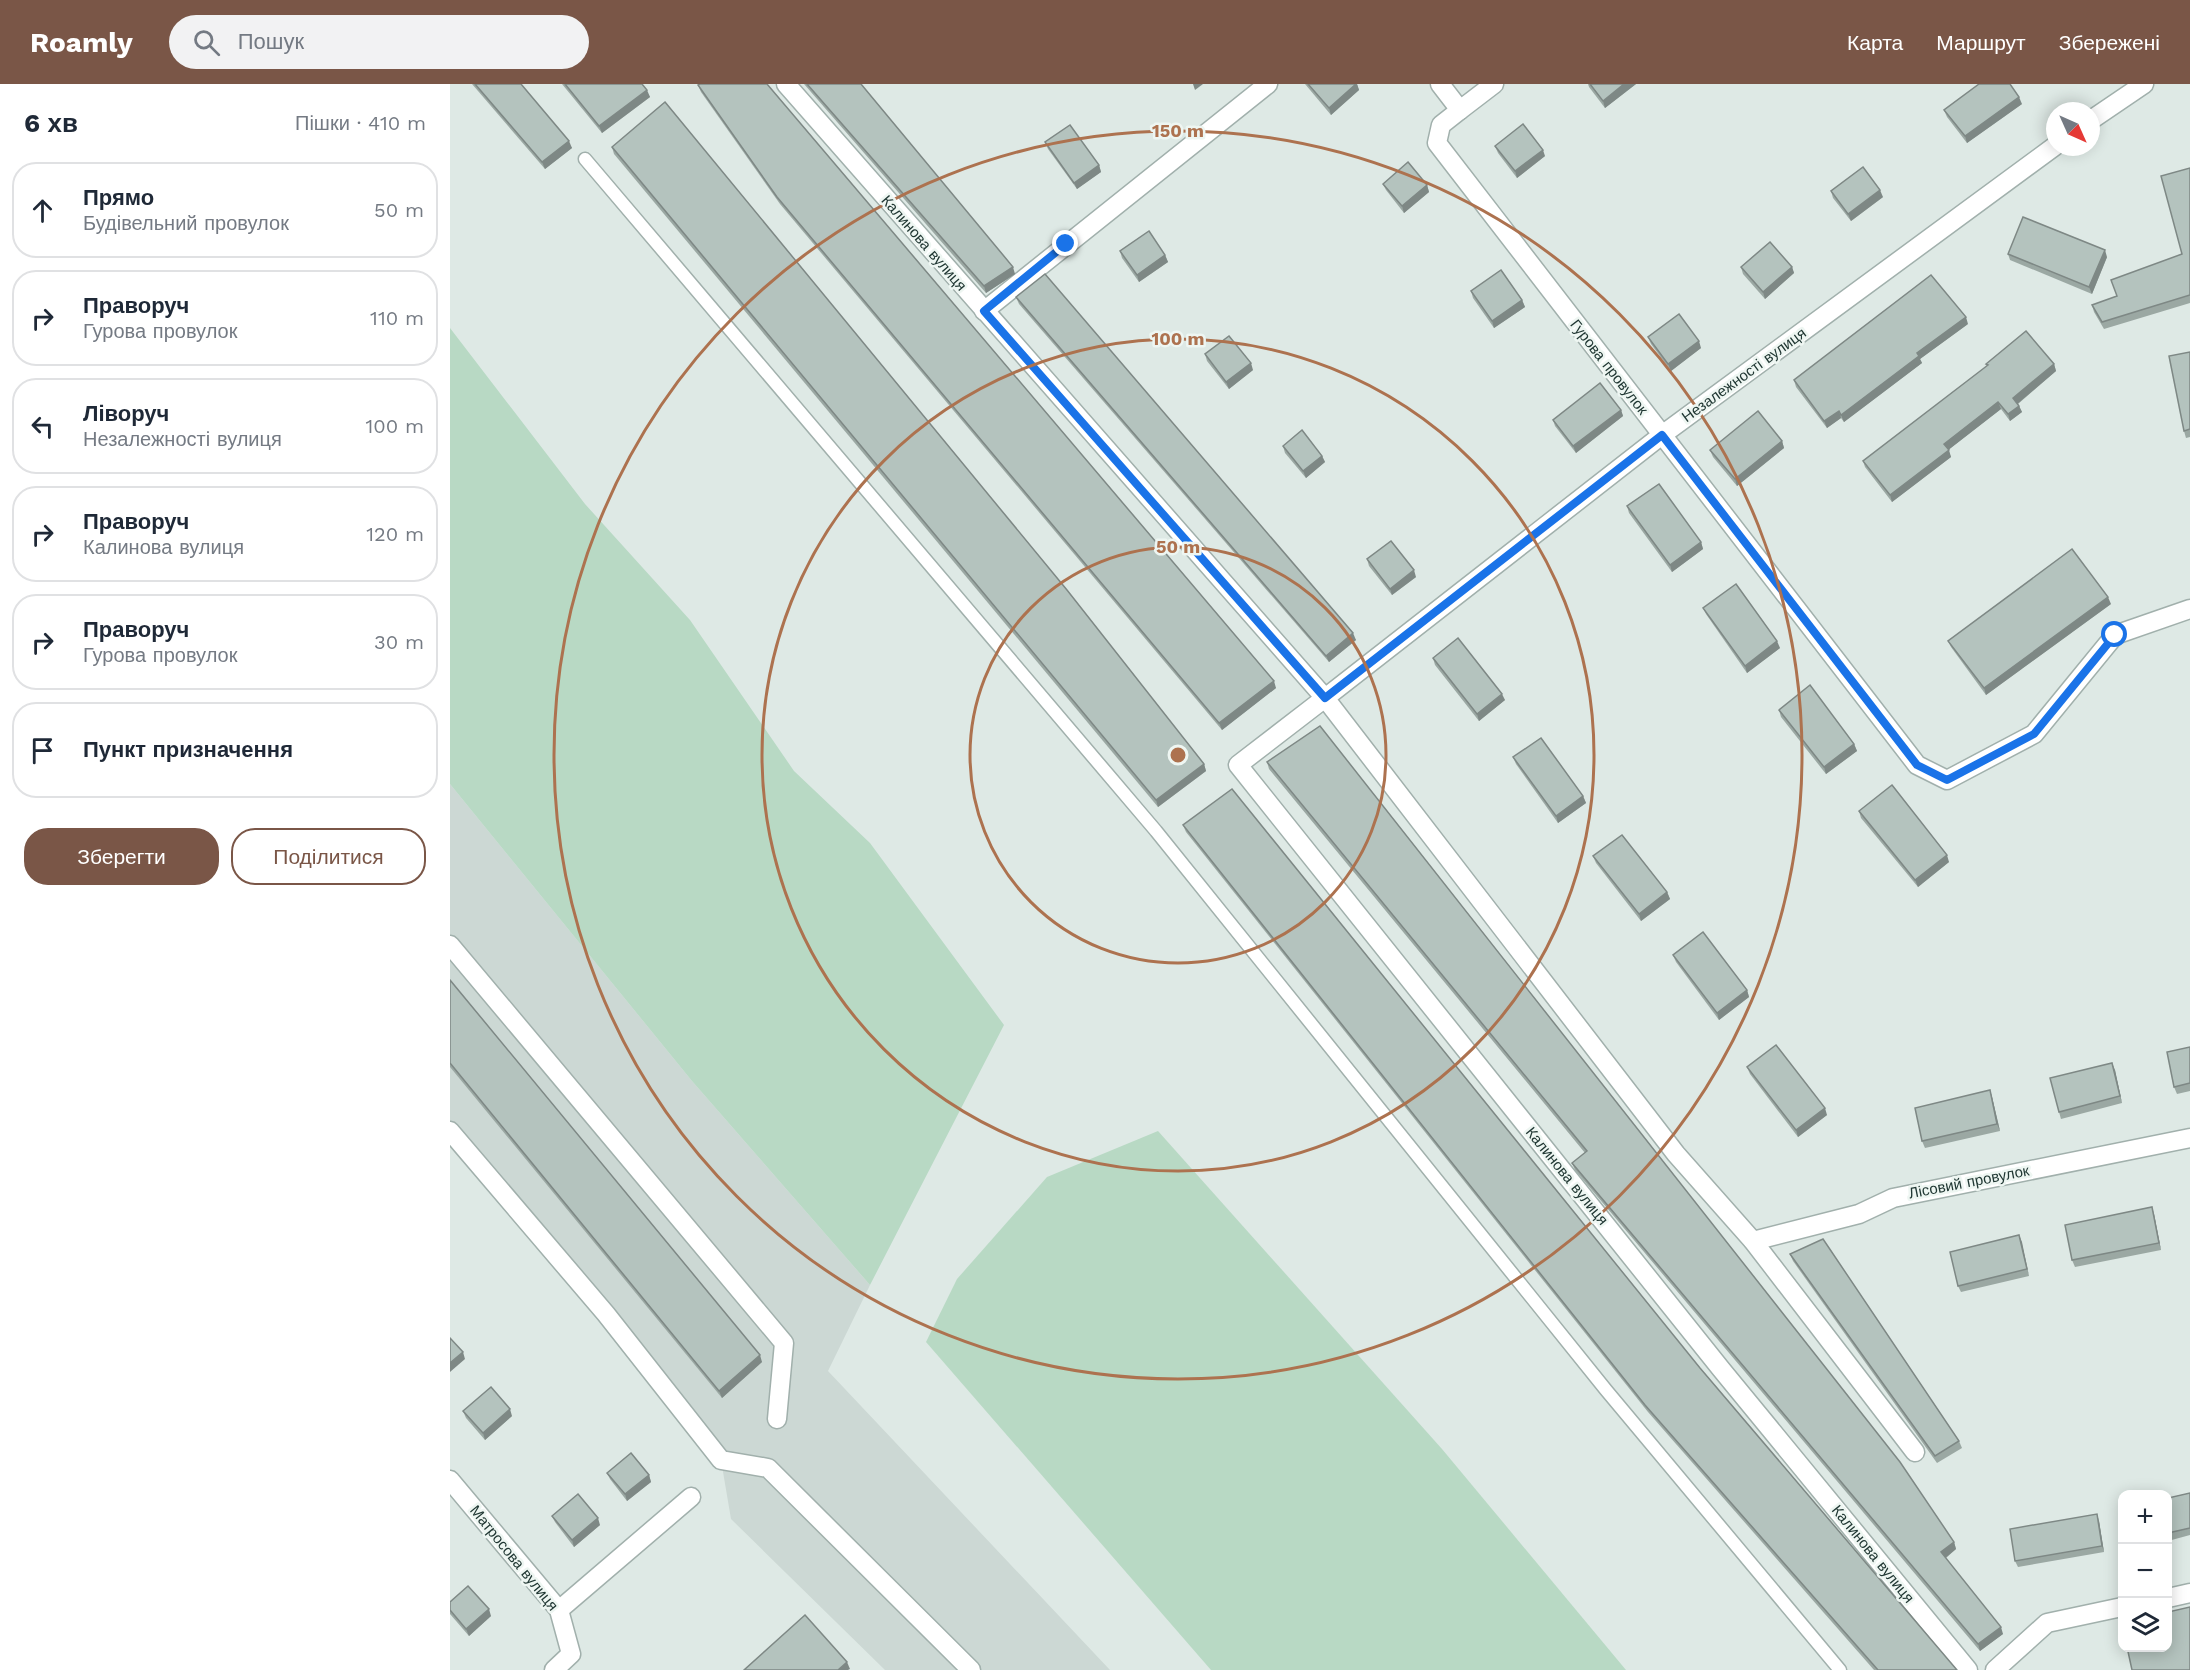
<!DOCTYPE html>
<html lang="uk">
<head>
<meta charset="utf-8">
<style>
  :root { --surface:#fff; --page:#f2f2f3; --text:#1f2937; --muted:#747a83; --line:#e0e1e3; --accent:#7a5647 }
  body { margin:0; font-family:"Work Sans",sans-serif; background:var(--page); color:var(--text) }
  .controls { position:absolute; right:18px; bottom:18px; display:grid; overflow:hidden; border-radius:12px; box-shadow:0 3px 15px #0003 }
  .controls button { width:54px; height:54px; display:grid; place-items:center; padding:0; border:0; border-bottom:2px solid var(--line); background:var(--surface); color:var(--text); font:30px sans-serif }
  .compass { position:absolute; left:1596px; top:18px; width:54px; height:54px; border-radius:50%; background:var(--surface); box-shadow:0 3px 15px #0003; rotate:135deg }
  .stop { position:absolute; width:18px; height:18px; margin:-14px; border:4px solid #1a73e8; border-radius:50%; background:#fff }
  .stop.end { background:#1a73e8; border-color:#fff; box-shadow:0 2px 6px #0008 }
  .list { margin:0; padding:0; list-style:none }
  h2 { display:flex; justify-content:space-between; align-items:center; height:78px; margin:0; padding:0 24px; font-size:26px }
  h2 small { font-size:20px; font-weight:400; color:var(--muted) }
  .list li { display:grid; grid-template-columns:39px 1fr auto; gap:18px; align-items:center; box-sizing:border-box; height:96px; margin:0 12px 12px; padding:0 12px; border:2px solid var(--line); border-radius:24px }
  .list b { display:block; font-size:22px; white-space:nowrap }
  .list p { margin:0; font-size:20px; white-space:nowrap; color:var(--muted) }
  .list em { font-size:20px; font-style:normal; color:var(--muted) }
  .actions { display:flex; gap:12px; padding:18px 24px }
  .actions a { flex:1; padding:14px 0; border:2px solid var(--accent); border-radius:24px; text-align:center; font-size:21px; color:var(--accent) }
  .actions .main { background:var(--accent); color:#fff }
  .icon { flex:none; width:33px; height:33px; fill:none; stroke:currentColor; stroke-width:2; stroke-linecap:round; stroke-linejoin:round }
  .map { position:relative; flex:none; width:1740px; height:1586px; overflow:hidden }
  header { display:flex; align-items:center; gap:36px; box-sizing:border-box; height:84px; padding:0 30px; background:var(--accent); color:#fff }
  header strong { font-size:28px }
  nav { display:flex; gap:33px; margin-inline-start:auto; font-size:21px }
  .search { width:420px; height:54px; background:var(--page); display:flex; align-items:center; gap:15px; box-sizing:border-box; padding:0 21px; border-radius:33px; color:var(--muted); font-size:22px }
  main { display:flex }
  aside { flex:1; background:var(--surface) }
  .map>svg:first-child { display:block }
  .built { fill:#ccd8d4 }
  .green { fill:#b8d9c4 }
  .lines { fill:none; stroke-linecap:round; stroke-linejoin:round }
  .service-casing { stroke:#a1b0ac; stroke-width:15 }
  .minor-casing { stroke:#a1b0ac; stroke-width:21 }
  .tertiary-casing { stroke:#a1b0ac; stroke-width:21 }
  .service { stroke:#fff; stroke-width:12 }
  .minor { stroke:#fff; stroke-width:18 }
  .tertiary { stroke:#fff; stroke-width:18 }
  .wall { fill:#9ba8a3 }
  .shaded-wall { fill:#7e8885 }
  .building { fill:#b4c3be; stroke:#7e8885; stroke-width:1.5 }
  .route { stroke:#1a73e8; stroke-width:8 }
  .ring { fill:none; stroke:#ad724f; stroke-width:3 }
  .labels { text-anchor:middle; stroke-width:5; stroke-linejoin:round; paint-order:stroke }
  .street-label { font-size:15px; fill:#203733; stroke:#eef6f2 }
  .centre { fill:#ad724f; stroke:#eef6f2; stroke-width:3 }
  .ring-label { font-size:18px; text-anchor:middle; font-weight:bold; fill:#ad724f; stroke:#eef6f2; stroke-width:5; stroke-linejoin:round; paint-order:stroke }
</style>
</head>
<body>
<header>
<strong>Roamly</strong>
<div class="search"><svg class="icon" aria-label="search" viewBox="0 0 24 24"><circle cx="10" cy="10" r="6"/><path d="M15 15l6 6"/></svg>Пошук</div>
<nav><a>Карта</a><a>Маршрут</a><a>Збережені</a></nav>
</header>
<main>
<aside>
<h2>6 хв<small>Пішки · 410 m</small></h2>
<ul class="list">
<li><svg class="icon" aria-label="ahead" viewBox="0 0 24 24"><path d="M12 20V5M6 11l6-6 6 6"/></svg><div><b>Прямо</b><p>Будівельний провулок</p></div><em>50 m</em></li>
<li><svg class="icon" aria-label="right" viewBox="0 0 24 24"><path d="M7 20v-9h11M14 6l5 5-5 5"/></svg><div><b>Праворуч</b><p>Гурова провулок</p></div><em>110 m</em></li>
<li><svg class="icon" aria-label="left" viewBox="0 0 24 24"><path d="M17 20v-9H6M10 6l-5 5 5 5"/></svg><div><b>Ліворуч</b><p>Незалежності вулиця</p></div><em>100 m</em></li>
<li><svg class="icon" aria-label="right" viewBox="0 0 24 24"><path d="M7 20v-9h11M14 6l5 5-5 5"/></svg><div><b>Праворуч</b><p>Калинова вулиця</p></div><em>120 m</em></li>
<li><svg class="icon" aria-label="right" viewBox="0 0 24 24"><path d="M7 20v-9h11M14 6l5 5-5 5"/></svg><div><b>Праворуч</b><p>Гурова провулок</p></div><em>30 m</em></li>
<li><svg class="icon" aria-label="arrive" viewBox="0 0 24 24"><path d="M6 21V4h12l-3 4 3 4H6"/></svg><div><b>Пункт призначення</b></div></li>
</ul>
<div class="actions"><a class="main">Зберегти</a><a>Поділитися</a></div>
</aside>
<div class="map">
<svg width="1740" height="1586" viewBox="0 0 1740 1586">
  <rect width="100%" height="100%" fill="#dee9e5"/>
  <!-- built -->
  <polygon class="built" points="0,700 242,997 420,1201 378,1287 660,1586 435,1586 281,1435 271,1376 0,1041"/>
  <!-- green -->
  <g class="green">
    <polygon points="0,244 135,420 240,536 344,687 420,759 554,941 420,1201 242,997 0,700"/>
    <polygon points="708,1047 992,1365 1176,1586 761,1586 476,1258 507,1195 597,1093"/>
  </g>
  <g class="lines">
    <defs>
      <polyline id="service" points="135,75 706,747 1156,1306 1390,1586"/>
      <g id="minor">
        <polyline points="990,0 1010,26 991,41 987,59 1467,681 1497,696 1584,650 1665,551 1740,525"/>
        <polyline points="1010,26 1044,0"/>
        <polyline points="534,227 818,0"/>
        <polyline points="0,861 334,1259 327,1335"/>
        <polyline points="0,1047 156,1230 271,1376 318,1384 521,1586"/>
        <polyline points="1303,1157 1409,1130 1443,1114 1740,1054"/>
        <polyline points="1465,1368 1303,1157 1226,1070 875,614 788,681 1271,1285 1518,1586"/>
        <polyline points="0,1396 109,1526 121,1570 104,1586"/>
        <polyline points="1718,1514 1740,1509"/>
        <polyline points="109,1526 241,1413"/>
        <polyline points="1545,1586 1597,1539 1672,1523"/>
      </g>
      <g id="tertiary">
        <polyline points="336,0 875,614 1212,351 1605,62"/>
        <polyline points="1641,36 1694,0"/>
      </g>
    </defs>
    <!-- service casing -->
    <use href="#service" class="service-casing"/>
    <!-- minor casing -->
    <use href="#minor" class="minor-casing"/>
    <!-- tertiary casing -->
    <use href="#tertiary" class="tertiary-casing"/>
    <!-- service -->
    <use href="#service" class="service"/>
    <!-- minor -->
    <use href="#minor" class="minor"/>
    <!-- tertiary -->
    <use href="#tertiary" class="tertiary"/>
  </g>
  <!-- wall -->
  <g class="wall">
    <polygon points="22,0 71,0 122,64 95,85"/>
    <polygon points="112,0 192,0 200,13 152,49"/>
    <polygon points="354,0 411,0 565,190 536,209"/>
    <polygon points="855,0 907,0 909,6 881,31"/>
    <polygon points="1138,0 1186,0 1155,24 1139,3"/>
    <polygon points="248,1 826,604 772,646 330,120 251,8"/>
    <polygon points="1572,20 1517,59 1497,33 1494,26"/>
    <polygon points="595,58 649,81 651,88 627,105 598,65"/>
    <polygon points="1045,62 1095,72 1067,94 1048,69"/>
    <polygon points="162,63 754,680 756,687 708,723 164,70"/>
    <polygon points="1740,84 1740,219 1654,245 1644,228 1642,221 1667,213 1732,170"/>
    <polygon points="933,100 977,101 979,108 954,129 936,106"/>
    <polygon points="1381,107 1433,113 1401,137 1383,114"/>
    <polygon points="670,167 715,171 718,178 689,198 672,174"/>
    <polygon points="1558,170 1657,173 1642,210 1560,176"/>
    <polygon points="1291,183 1342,183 1344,189 1315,215 1293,190"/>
    <polygon points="1021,207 1072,216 1075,223 1044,244 1023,214"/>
    <polygon points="566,213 906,556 879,578 569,220"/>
    <polygon points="1518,240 1470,275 1472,279 1394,338 1391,334 1377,344 1346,303 1344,296"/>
    <polygon points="1198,253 1251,264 1221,287 1201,260"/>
    <polygon points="1740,268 1740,353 1736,354 1734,347"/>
    <polygon points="755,270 803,286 779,305 757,277"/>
    <polygon points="1536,280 1604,280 1606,287 1568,320 1572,328 1560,337 1551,325 1498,366 1501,373 1442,418 1415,383 1413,377 1537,282"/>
    <polygon points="1171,326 1173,332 1126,369 1105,342 1103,336"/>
    <polygon points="1332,357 1334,364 1287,402 1263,373 1260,366"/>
    <polygon points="833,362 872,372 875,378 856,394 835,369"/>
    <polygon points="1177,422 1251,458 1253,465 1222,488 1179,429"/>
    <polygon points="917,475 966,493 942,511 919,482"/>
    <polygon points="1661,520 1536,611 1501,563 1498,557"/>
    <polygon points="1253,524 1330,564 1297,589 1256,530"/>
    <polygon points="983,574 1055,616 1029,637 985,581"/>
    <polygon points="1329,626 1404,660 1407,667 1376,690 1331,633"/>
    <polygon points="1063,673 1133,712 1136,719 1108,739 1066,680"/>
    <polygon points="817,678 1504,1458 1506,1465 1496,1474 1553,1550 1530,1567 1125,1086 1122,1079 1135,1069 819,685"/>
    <polygon points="1409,727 1499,778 1468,803 1411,734"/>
    <polygon points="733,741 1250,1284 1507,1586 1424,1586 1198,1328 736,748"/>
    <polygon points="1143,772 1217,808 1220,815 1191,837 1146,779"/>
    <polygon points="1223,871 1297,906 1299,913 1269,936 1226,878"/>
    <polygon points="0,896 312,1278 272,1314 0,983"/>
    <polygon points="1740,963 1740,1007 1727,1010 1724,1003"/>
    <polygon points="1297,983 1377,1031 1348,1053 1300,990"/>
    <polygon points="1665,986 1672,1019 1611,1035 1609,1028"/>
    <polygon points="1540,1006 1542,1013 1550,1047 1475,1064 1472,1057"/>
    <polygon points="1704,1130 1711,1166 1625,1183 1622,1176"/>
    <polygon points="1569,1151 1579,1192 1511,1208 1508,1202"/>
    <polygon points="1340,1170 1509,1357 1512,1364 1487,1379 1343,1177"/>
    <polygon points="13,1327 62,1332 35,1356 16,1334"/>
    <polygon points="157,1389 199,1391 201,1398 177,1417 160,1395"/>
    <polygon points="1740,1409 1740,1451 1718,1457 1718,1414"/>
    <polygon points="102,1432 150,1441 124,1463 105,1438"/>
    <polygon points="1649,1437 1654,1468 1568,1483 1565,1477"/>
    <polygon points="0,1518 41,1532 19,1552 0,1530"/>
  </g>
  <!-- shaded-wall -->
  <g class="shaded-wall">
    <polygon points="743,0 753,0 745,6"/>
    <polygon points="906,0 907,0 909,6 881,31 879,24"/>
    <polygon points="1174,0 1186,0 1155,24 1153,17"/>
    <polygon points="197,6 200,13 152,49 149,42"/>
    <polygon points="1569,13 1572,20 1517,59 1515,52"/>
    <polygon points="119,57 122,64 95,85 92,78"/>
    <polygon points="1093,66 1095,72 1067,94 1065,87"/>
    <polygon points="649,81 651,88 627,105 624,99"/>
    <polygon points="977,101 979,108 954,129 952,122"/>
    <polygon points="1430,106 1433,113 1401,137 1398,130"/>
    <polygon points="1655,166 1657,173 1642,210 1639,203"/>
    <polygon points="715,171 718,178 689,198 687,191"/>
    <polygon points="563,183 565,190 536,209 534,202"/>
    <polygon points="1342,183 1344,189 1315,215 1313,208"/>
    <polygon points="1072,216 1075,223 1044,244 1042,237"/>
    <polygon points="1516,233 1518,240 1470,275 1472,279 1394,338 1391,331 1467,269"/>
    <polygon points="1249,257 1251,264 1221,287 1218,280"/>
    <polygon points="801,279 803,286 779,305 776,298"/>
    <polygon points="1604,280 1606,287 1566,321 1563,314"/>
    <polygon points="1548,318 1551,325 1497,367 1494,360"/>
    <polygon points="1569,322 1572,328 1560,337 1558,330"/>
    <polygon points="1171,326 1173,332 1126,369 1123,362"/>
    <polygon points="1389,327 1391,334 1377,344 1374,337"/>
    <polygon points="1332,357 1334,364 1287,402 1285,395"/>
    <polygon points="1499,366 1501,373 1442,418 1440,411"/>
    <polygon points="872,372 875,378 856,394 853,387"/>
    <polygon points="1251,458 1253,465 1222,488 1220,481"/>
    <polygon points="964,486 966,493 942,511 940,505"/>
    <polygon points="1658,513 1661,520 1536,611 1534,604"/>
    <polygon points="903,549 906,556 879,578 876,572"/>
    <polygon points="1327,557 1330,564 1297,589 1295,582"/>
    <polygon points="824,597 826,604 772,646 769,639"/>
    <polygon points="1052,610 1055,616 1029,637 1027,630"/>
    <polygon points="1404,660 1407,667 1376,690 1374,683"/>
    <polygon points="754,680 756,687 708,723 706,716"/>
    <polygon points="1133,712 1136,719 1108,739 1106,732"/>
    <polygon points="1497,771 1499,778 1468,803 1465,796"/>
    <polygon points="1217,808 1220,815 1191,837 1189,830"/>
    <polygon points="1297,906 1299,913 1269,936 1267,929"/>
    <polygon points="1662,979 1665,986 1672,1019 1670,1012"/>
    <polygon points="1540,1006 1542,1013 1550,1047 1547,1040"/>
    <polygon points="1375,1024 1377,1031 1348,1053 1346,1046"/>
    <polygon points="1702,1123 1704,1130 1711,1166 1709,1159"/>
    <polygon points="1569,1151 1572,1158 1579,1192 1577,1185"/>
    <polygon points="13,1268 15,1275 0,1288 0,1279"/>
    <polygon points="310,1271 312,1278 272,1314 269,1307"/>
    <polygon points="60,1325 62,1332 35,1356 33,1349"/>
    <polygon points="199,1391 201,1398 177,1417 175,1410"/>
    <polygon points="1647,1430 1649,1437 1654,1468 1652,1462"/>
    <polygon points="148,1434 150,1441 124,1463 122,1456"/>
    <polygon points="1504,1458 1506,1465 1494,1475 1491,1468"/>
    <polygon points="39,1525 41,1532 19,1552 16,1545"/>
    <polygon points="1551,1543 1553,1550 1530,1567 1528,1560"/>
    <polygon points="397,1578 400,1585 398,1586 388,1586"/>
  </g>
  <!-- building -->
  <g class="building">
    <polygon points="25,0 71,0 119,57 92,78"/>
    <polygon points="115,0 192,0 197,6 149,42"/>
    <polygon points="250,0 317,0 824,597 769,639 327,113 248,1"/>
    <polygon points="357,0 411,0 563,183 534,202"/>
    <polygon points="858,0 906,0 879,24"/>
    <polygon points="1140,0 1174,0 1153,17"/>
    <polygon points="1529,0 1560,0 1569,13 1515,52 1494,26"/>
    <polygon points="215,18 617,506 754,680 706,716 162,63"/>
    <polygon points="1073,40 1093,66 1065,87 1045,62"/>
    <polygon points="620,41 649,81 624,99 595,58"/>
    <polygon points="958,78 977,101 952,122 933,100"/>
    <polygon points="1413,83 1430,106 1398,130 1381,107"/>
    <polygon points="1740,84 1740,211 1652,238 1642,221 1667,212 1661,196 1732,170 1711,92"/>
    <polygon points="1573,133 1655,166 1639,203 1558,170"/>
    <polygon points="699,147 715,171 687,191 670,167"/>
    <polygon points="1320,158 1342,183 1313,208 1291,183"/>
    <polygon points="1051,186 1072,216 1042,237 1021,207"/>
    <polygon points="595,190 903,549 876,572 566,213"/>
    <polygon points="1481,191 1516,233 1467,269 1469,272 1391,331 1389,327 1374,337 1344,296"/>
    <polygon points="1229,230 1249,257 1218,280 1198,253"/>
    <polygon points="1576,247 1604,280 1563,314 1569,322 1558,330 1548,318 1494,360 1499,366 1440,411 1413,377 1538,281 1536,280"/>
    <polygon points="779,252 801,279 776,298 755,270"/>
    <polygon points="1740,268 1740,345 1734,347 1719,272"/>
    <polygon points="1150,299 1171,326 1123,362 1103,336"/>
    <polygon points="1308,327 1332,357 1285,395 1260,366"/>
    <polygon points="852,346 872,372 853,387 833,362"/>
    <polygon points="1209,400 1251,458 1220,481 1177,422"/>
    <polygon points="941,457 964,486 940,505 917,475"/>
    <polygon points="1622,465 1658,513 1534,604 1498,557"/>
    <polygon points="1286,500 1327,557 1295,582 1253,524"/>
    <polygon points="1008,554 1052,610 1027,630 983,574"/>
    <polygon points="1360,601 1404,660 1374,683 1329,626"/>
    <polygon points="870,642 1450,1378 1504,1458 1491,1468 1551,1543 1528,1560 1122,1079 1137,1067 817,678"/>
    <polygon points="1091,654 1133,712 1106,732 1063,673"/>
    <polygon points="1442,701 1497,771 1465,796 1409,727"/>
    <polygon points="782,705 1250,1284 1507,1586 1428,1586 1195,1321 733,741"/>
    <polygon points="1172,751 1217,808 1189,830 1143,772"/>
    <polygon points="1253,848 1297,906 1267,929 1223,871"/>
    <polygon points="0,896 310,1271 269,1307 0,979"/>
    <polygon points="1326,961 1375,1024 1346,1046 1297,983"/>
    <polygon points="1740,963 1740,999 1724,1003 1717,968"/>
    <polygon points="1662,979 1670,1012 1609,1028 1600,994"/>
    <polygon points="1540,1006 1547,1040 1472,1057 1465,1024"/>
    <polygon points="1702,1123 1709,1159 1622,1176 1615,1141"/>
    <polygon points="1569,1151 1577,1185 1508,1202 1500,1168"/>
    <polygon points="1373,1155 1509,1357 1485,1372 1340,1170"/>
    <polygon points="0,1254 13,1268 0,1279"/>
    <polygon points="41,1303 60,1325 33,1349 13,1327"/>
    <polygon points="181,1369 199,1391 175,1410 157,1389"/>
    <polygon points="1740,1409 1740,1444 1718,1449 1718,1414"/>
    <polygon points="128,1410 148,1434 122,1456 102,1432"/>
    <polygon points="1647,1430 1652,1462 1565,1477 1560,1445"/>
    <polygon points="18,1502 39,1525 16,1545 0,1526 0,1518"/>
    <polygon points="1740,1523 1740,1586 1682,1586 1677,1563 1718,1563 1718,1528"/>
    <polygon points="355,1531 397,1578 388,1586 294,1586"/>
  </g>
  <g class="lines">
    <!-- route -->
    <polyline class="route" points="616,160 534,227 875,614 1212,351 1467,681 1497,696 1584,650 1665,551"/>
  </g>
  <!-- distance rings -->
  <g class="ring">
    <circle cx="728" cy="671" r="208"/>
    <circle cx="728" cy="671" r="416"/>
    <circle cx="728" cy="671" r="624"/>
  </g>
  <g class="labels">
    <!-- street labels -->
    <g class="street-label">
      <text transform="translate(474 159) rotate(49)" y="5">Калинова вулиця</text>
      <text transform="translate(1159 283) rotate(52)" y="5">Гурова провулок</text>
      <text transform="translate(1294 291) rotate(-36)" y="5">Незалежності вулиця</text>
      <text transform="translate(1117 1092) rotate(51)" y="5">Калинова вулиця</text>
      <text transform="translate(1519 1098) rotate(-11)" y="5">Лісовий провулок</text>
      <text transform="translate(1423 1470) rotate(51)" y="5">Калинова вулиця</text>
      <text transform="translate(64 1474) rotate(51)" y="5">Матросова вулиця</text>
    </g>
  </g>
  <circle cx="728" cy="671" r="9" class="centre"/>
  <g class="ring-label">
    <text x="728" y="53">150 m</text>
    <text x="728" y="261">100 m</text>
    <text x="728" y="469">50 m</text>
  </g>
</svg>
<div class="controls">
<button>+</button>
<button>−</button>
<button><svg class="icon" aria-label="layers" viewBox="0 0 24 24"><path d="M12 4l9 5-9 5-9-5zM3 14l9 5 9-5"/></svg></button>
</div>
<svg class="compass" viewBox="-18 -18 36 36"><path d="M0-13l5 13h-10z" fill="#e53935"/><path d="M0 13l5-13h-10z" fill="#747a83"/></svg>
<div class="stop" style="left:1665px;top:551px"></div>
<div class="stop end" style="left:616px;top:160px"></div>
</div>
</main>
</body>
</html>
